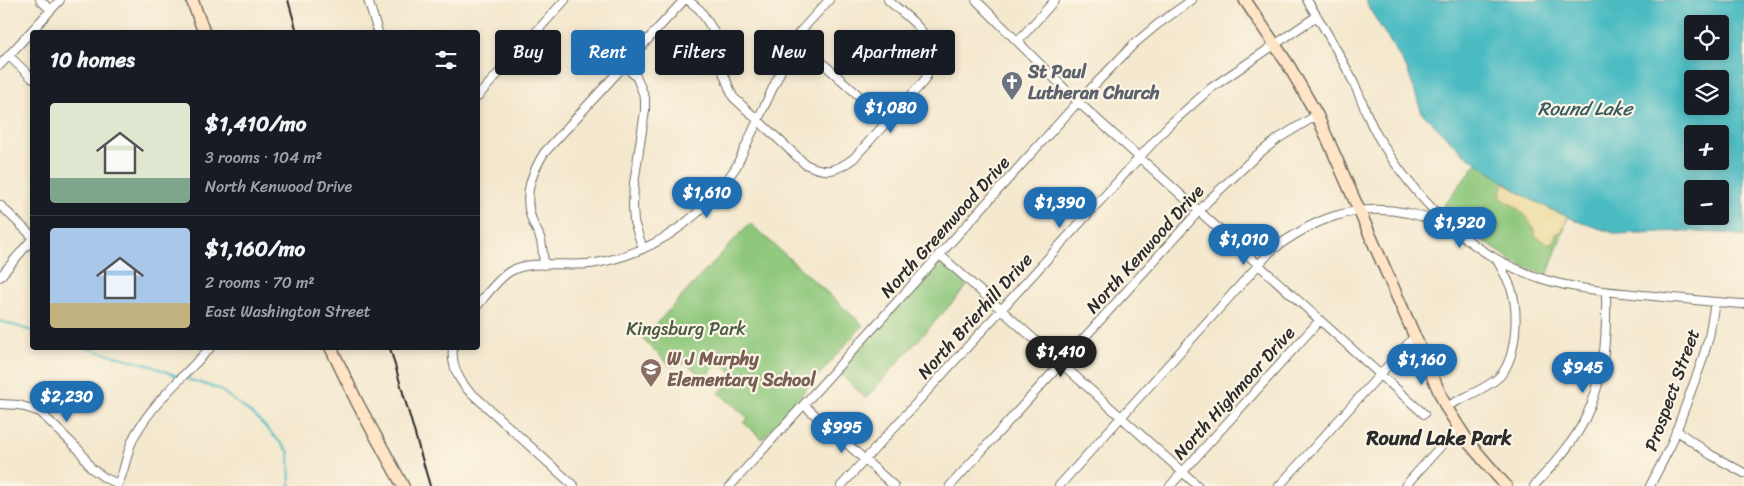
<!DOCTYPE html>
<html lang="en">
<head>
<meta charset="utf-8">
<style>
  :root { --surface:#171b24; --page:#242831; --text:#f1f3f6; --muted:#9ea1a6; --line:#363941; --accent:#1f6fb2 }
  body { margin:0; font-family:Sriracha,sans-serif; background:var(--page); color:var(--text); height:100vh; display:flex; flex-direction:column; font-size:19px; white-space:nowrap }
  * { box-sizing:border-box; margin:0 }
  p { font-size:16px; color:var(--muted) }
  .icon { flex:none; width:28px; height:28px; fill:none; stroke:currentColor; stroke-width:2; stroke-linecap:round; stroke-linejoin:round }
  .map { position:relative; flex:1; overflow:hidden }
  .side { position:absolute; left:30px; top:30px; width:450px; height:320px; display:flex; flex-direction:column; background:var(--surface); border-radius:5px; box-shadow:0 2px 8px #0003 }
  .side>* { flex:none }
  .top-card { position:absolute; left:495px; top:30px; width:475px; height:45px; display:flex; gap:10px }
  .fabs { position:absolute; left:1684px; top:15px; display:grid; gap:10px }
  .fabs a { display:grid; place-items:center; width:45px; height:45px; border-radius:5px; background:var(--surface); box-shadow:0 2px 8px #0003; font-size:25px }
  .price { position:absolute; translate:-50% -42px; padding:0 11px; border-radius:18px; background:var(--accent); color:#fff; font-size:16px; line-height:32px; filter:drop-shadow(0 1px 2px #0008) }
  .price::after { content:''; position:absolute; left:50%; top:30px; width:15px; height:11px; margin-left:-8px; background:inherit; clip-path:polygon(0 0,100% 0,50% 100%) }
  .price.selected { background:#222; color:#fff }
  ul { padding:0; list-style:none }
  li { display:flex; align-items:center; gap:15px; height:125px; padding:0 20px }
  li+li { border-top:1px solid var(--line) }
  li span { display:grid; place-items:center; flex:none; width:140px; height:100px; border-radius:5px; color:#555 }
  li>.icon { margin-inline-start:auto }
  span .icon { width:60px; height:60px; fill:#fffc; stroke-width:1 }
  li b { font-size:21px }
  h2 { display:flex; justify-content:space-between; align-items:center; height:60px; padding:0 20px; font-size:21px }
  .chip { padding:0 18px; border-radius:5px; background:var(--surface); box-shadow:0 2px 8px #0003; font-size:18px; line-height:45px }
  .chip.selected { background:var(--accent); color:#fff }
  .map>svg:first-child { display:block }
  .green { fill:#8ec77b; stroke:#5c7953 }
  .sand { fill:#eeda9e; stroke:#8c8264 }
  .water { fill:#4cbbc2; stroke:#3c7376; fill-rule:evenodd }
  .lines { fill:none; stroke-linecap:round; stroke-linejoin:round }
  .stream { stroke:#4cbbc2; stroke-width:2 }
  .street-casing { stroke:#716d64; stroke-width:10 }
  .secondary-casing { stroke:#716d64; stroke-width:14 }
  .street { stroke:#fff; stroke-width:8 }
  .secondary { stroke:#ffe4c6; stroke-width:11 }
  .rail { stroke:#2b2b2b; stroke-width:2 }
  .labels { text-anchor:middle; stroke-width:4.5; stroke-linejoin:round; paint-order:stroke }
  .worship-label { font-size:18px; font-weight:bold; fill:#5b616d; stroke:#fcf5e5; text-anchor:start }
  .street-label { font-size:18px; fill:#2b2b2b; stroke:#fcf5e5 }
  .park-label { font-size:18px; fill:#495a43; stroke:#fcf5e5 }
  .education-label { font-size:18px; font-weight:bold; fill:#785e54; stroke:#fcf5e5; text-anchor:start }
  .water-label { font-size:19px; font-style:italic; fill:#375d60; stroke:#fcf5e5 }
  .quarter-label { font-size:20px; font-weight:bold; fill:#2b2b2b; stroke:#fcf5e5 }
</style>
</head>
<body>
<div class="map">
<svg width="1744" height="486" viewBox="0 0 1744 486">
  <rect width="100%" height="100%" fill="#fcf5e5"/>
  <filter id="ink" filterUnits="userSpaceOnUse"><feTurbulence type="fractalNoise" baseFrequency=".02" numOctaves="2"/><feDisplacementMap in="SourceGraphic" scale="10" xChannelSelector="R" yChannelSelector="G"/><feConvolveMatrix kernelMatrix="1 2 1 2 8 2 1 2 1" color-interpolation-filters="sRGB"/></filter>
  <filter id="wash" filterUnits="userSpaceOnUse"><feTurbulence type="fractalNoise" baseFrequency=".0096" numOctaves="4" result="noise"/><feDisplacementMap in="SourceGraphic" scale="20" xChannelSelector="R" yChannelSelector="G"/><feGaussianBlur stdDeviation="1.12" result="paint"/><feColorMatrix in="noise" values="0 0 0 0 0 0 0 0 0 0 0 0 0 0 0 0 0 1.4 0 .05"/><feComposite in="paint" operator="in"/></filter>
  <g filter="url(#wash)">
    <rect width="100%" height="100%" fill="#f4e8ce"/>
    <path class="green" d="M1477,163L1526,197L1568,217L1547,276L1518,264L1472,234L1443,206Z
      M750,223L863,325L762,439L744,423L748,418L719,393L735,376L719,362L704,379L686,363L671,366L642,339Z
      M936,264H947L969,284L866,398L838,372Z"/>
    <path class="sand" d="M1504,183L1526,197L1568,217L1562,231L1556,234L1552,245L1536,237C1530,213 1519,210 1500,197Z"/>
    <path class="water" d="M1366,0H1744V237L1733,234L1683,231L1617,234L1582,223L1552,210L1526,197L1463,153L1422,113L1407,69L1369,8ZM1692,24H1720V51H1692ZM1692,79H1720V106H1692ZM1692,134H1720V161H1692ZM1692,189H1720V216H1692Z"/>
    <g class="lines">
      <path class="stream" d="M0,321L32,331
        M86,348L146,364L180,377
        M184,378L219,389L256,417L289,452L290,486"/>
    </g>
  </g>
  <g filter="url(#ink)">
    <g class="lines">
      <g class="street-casing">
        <path id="street" d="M40,0L51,10
          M368,0L378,32
          M688,0L700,10L713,30L724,75L733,97L805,164C826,174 836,172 854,158L924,81C947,43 914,23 888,0
          M976,0L1078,102L1424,414
          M1307,0C1325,29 1343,59 1357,90C1364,105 1368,120 1377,135C1413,196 1465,252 1534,276C1569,289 1605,291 1642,295C1676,298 1710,302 1744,304
          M796,39L887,121
          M1018,41L1055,0
          M9,56L32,78
          M0,65L60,0
          M625,65L637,78L645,98V111L634,183L633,206L634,222L643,249
          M478,96L565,0
          M0,205L32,236
          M939,254L1198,486
          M544,265C543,257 543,249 541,241C540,234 534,227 532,220C523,196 531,174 544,153L684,0
          M0,277L32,239
          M478,305C487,294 497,280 509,272C531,258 571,268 596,263C657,252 702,218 736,167L798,34L829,0
          M453,348C451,364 457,377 467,389L574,486
          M0,404L19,405L40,412L80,451L91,468L105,478L118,484
          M804,405L894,486
          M1446,407C1460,399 1490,387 1500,376C1517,357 1519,311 1511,288C1507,278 1502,269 1497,260
          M1676,430L1711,455L1744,473
          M117,486C126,470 126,451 135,435C153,403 185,375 210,348
          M730,486L1078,102L1134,44L1158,24L1192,0
          M841,486L1169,125L1211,88L1317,16
          M950,486L1209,200L1257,155L1279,138L1317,115
          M1059,486L1271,251C1313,219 1355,202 1408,213C1421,216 1433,220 1445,224
          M1170,486L1320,320
          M1279,486L1414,337
          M1405,486L1458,427
          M1534,486C1552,466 1573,444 1585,419C1605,378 1607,336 1606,292
          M1650,486L1671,445L1701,364L1709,337L1715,302"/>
      </g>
      <g class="secondary-casing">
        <path id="secondary" d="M192,0L204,32
          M1245,0L1289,66L1317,115L1446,407L1469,443L1506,486
          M331,348L358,404L403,486"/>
      </g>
      <use href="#street" class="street"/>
      <use href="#secondary" class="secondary"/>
      <path class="rail" d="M288,0L297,32
        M390,348L430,486"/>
    </g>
  </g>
  <defs>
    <g id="church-pin" transform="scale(1.125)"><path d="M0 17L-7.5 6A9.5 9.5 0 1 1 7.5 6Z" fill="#6b7280" stroke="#fcf5e5"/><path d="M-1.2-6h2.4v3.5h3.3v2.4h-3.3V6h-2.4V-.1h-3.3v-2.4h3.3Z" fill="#fff"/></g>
    <g id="school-pin" transform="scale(1.125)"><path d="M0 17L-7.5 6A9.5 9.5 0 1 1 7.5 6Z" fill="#8d6e63" stroke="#fcf5e5"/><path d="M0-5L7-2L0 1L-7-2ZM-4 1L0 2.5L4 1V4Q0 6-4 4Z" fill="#fff"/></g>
  </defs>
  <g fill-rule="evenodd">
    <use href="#church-pin" x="1012" y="82"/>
    <use href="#school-pin" x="651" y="369"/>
  </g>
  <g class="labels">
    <g class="worship-label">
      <text x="1028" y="78">St Paul<tspan x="1028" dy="21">Lutheran Church</tspan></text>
    </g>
    <g class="street-label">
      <text transform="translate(945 227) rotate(-48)" y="6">North Greenwood Drive</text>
      <text transform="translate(1145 249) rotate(-48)" y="6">North Kenwood Drive</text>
      <text transform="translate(975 316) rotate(-48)" y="6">North Brierhill Drive</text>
      <text transform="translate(1672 390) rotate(-70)" y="6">Prospect Street</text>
      <text transform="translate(1234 393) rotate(-48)" y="6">North Highmoor Drive</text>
    </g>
    <g class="park-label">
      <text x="686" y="335">Kingsburg Park</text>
    </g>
    <g class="education-label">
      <text x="667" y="365">W J Murphy<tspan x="667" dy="21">Elementary School</tspan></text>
    </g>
    <g class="water-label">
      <text x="1585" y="115">Round Lake</text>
    </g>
    <g class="quarter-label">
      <text x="1439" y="445">Round Lake Park</text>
    </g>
  </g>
</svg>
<div class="fabs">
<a><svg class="icon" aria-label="locate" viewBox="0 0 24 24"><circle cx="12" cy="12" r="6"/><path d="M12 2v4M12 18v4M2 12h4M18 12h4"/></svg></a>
<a><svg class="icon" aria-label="layers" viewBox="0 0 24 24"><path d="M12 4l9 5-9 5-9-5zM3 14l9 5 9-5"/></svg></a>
<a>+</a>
<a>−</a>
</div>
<b class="price" style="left:891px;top:134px">$1,080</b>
<b class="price" style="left:707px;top:219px">$1,610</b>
<b class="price" style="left:1060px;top:229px">$1,390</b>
<b class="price" style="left:1460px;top:249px">$1,920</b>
<b class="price" style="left:1244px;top:266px">$1,010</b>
<b class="price selected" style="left:1061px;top:378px">$1,410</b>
<b class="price" style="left:1422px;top:386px">$1,160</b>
<b class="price" style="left:1583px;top:394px">$945</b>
<b class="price" style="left:67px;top:423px">$2,230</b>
<b class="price" style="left:842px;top:454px">$995</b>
<div class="top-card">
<a class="chip">Buy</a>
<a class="chip selected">Rent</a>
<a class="chip">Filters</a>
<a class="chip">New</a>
<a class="chip">Apartment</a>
</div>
<section class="side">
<h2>10 homes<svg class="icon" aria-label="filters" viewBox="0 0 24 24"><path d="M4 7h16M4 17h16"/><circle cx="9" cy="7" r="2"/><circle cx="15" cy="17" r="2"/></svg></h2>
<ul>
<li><span style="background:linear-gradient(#dfe7d0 75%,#7fa58c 0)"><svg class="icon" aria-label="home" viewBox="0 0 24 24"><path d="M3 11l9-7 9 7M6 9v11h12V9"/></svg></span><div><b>$1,410/mo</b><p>3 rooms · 104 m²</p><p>North Kenwood Drive</p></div></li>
<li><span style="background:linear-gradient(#a9c7e8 75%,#c2b280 0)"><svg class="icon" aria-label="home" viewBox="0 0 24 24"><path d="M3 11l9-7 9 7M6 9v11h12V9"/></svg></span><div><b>$1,160/mo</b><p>2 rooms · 70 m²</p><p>East Washington Street</p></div></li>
</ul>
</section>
</div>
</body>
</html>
